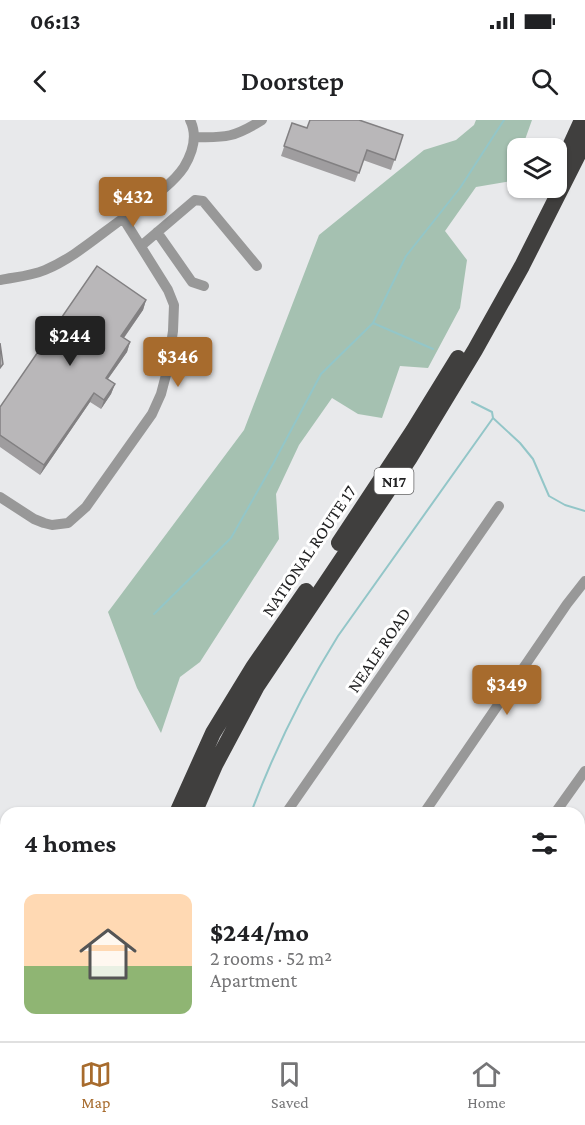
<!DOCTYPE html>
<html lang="en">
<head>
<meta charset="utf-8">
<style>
  :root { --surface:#fff; --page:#f2f2f2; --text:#202124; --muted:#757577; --line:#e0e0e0; --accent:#a76b2d }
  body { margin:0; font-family:"Crimson Pro",serif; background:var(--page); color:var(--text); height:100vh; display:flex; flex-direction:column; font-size:22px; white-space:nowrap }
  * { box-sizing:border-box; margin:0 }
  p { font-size:20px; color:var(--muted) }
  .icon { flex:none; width:33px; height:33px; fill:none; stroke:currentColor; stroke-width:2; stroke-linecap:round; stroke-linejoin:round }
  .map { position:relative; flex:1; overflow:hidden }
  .panel { position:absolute; left:0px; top:687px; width:585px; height:234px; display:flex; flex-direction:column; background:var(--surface); border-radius:18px 18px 0 0; box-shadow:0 2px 4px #0004 }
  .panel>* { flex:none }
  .controls { position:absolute; left:507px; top:18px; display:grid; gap:12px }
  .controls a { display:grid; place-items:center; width:60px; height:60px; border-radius:12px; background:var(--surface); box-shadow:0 2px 4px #0004; font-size:30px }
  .price { position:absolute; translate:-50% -51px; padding:0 14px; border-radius:6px; background:var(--accent); color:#fff; font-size:20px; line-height:39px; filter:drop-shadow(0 2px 3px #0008) }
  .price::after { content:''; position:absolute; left:50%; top:36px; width:18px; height:14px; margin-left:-9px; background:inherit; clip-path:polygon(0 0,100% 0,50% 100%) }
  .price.active { background:#222; color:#fff }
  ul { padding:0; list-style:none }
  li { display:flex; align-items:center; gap:18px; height:150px; padding:0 24px }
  li span { display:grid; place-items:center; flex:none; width:168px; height:120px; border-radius:12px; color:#555 }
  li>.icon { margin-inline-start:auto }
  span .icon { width:72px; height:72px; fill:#fffc; stroke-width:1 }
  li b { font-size:26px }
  h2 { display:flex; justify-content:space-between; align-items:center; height:72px; padding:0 24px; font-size:26px }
  .status { display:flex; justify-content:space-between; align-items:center; height:42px; padding:0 30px; background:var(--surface); direction:ltr }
  .status svg { height:16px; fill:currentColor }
  header { display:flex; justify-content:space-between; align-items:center; height:78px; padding:0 24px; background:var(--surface); font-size:27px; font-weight:600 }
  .menu { display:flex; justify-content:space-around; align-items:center; height:84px; border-top:2px solid var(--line); background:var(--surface); font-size:16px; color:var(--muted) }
  .menu a { display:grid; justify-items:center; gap:3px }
  .menu .active { color:var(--accent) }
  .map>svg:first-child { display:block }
  .green { fill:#a5c1b1 }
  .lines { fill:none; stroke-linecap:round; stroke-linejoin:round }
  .stream { stroke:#93c6c8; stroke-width:2 }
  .minor { stroke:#989898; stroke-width:10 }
  .highway { stroke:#403f3e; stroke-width:16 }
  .wall { fill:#9f9d9f }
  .shaded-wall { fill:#828082 }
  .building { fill:#b9b7b9; stroke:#828082; stroke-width:1.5 }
  .labels { text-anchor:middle; stroke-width:6; stroke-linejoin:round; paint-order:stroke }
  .shield { fill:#fff; stroke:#656566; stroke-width:1.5 }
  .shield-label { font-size:16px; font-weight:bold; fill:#232324 }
  .street-label { font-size:18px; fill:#232324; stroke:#fff }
</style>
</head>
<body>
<div class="status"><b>06:13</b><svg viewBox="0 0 49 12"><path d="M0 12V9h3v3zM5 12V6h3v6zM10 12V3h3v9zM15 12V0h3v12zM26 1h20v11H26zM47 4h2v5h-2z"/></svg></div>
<header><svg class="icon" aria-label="back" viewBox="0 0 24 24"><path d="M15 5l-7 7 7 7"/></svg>Doorstep<svg class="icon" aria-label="search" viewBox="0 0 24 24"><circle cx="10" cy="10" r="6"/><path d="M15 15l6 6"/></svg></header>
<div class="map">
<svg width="585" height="921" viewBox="0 0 585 921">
  <rect width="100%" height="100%" fill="#e8e9eb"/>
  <path class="green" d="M476,0H532L522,28H518L517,43L511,61L476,67L445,111L467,140L460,188L428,248L400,246L382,298L358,294L332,278L299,325L276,374L279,419L200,542L180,557L161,613L137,568L108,492L244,310L319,115L424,30L456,20L474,5Z"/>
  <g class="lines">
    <path class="stream" d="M373,203L433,229
      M472,282L492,292L493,298L520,323L533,339L549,376L565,385L585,391
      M154,494L231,418L273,344L321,254L373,203L406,136L460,68L504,0
      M251,693C274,631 303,572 338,516L493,298
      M198,921V915"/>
    <path class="minor" d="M195,17C226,18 235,17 262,0
      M157,112L192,162L204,166
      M141,126L195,80L203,81L257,146
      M0,160C15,157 31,156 45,150C74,138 99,115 125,97C144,82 170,68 184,47C193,32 198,16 190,0
      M0,377L34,399L44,403L52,405L68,403L86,387L152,294L161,274L167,251L173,211L174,185L168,170L123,98
      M286,693L499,386
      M424,693L567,484L585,461
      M555,693L585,651
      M579,842L585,833
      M579,889L585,893
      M259,921L263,915
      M396,921L400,915
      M528,921L532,915"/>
    <path class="highway" d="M566,35L582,0
      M339,423L413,311L458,238
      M177,693L213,613L254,546L306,471
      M194,693L215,645L257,566L409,339L475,230L522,146L585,21
      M168,915V921
      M98,921L99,915
      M122,921L123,915
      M138,921V915"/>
  </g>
  <path class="wall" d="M292,3L307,8L403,15L391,50L363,40L355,62L281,36Z
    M146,180L143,190L124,218L130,222L127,232L108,259L115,264L111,274L101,289L90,282L40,355L0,327V287Z"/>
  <path class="shaded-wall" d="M146,180L143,190L118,226L121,216Z
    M130,222L127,232L102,267L106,258Z
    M115,264L111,274L101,289L104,280Z
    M94,273L90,282L40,355L44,345Z"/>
  <path class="building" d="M310,0H359L403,15L395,40L367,30L359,53L284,26L292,3L307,8Z
    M97,146L146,180L121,216L130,222L106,258L115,264L104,280L94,273L44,345L0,315V287Z
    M0,223L3,244L0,248Z"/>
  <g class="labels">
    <rect class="shield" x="374.5" y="348" width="39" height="26" rx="4.5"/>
    <g class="shield-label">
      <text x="394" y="367">N17</text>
    </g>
    <g class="street-label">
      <text transform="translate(309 431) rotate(-56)" y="6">NATIONAL ROUTE 17</text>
      <text transform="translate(379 530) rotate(-56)" y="6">NEALE ROAD</text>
    </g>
  </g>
</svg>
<div class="controls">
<a><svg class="icon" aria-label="layers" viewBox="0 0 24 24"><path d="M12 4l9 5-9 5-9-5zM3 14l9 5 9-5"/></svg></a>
</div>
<b class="price" style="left:133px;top:108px">$432</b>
<b class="price active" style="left:70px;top:247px">$244</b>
<b class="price" style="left:178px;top:268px">$346</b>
<b class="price" style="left:507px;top:596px">$349</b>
<section class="panel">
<h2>4 homes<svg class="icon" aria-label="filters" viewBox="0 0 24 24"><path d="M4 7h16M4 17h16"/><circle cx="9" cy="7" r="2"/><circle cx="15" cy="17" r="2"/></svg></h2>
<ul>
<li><span style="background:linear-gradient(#ffd9b3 60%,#8fb573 0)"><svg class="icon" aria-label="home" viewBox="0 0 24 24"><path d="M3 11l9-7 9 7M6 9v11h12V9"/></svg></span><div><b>$244/mo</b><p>2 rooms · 52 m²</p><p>Apartment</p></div></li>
</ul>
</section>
</div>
<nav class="menu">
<a class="active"><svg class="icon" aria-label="map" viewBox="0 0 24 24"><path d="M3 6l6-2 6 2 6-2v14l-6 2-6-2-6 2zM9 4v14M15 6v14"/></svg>Map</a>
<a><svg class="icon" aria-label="saved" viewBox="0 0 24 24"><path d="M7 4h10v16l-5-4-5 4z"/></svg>Saved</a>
<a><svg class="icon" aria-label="home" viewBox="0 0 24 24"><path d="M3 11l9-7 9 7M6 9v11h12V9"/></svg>Home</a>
</nav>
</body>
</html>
